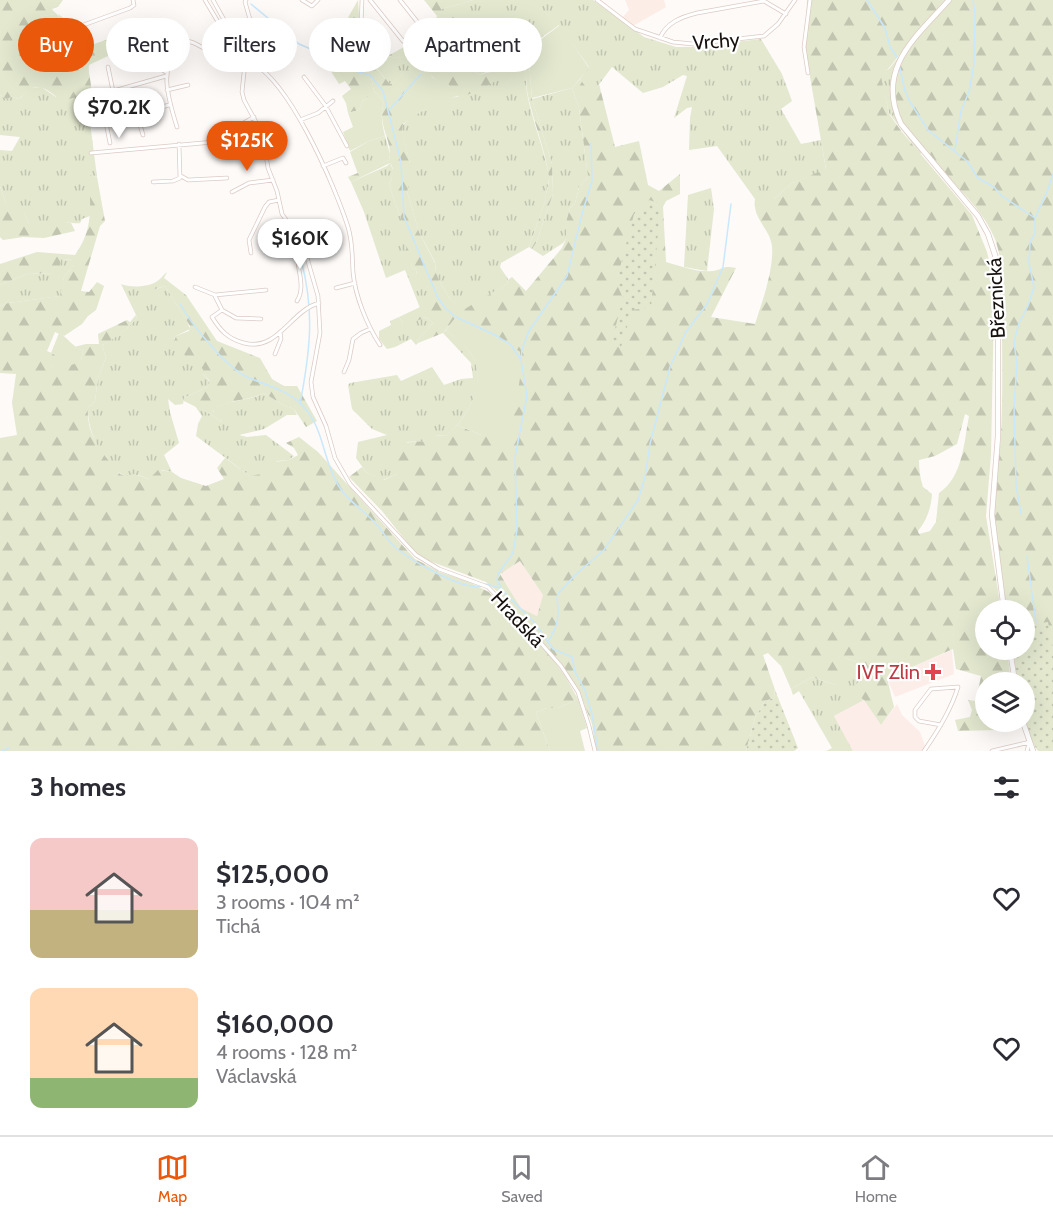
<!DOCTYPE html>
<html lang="en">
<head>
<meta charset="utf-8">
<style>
  :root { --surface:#fff; --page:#f2f2f3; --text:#2b2b33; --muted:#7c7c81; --line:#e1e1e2; --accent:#ea580c }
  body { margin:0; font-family:Cabin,sans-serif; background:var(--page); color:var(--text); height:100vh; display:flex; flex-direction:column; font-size:22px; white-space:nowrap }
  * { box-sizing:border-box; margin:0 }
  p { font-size:20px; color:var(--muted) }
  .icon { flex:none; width:33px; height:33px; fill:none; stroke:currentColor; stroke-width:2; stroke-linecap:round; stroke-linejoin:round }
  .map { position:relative; height:751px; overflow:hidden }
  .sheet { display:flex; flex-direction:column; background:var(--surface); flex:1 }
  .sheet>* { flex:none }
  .top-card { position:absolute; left:18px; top:18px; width:600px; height:54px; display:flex; gap:12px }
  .tools { position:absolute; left:975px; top:600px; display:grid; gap:12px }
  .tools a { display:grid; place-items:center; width:60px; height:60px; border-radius:50%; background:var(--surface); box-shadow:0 6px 24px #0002; font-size:30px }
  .price { position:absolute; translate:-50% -51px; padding:0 14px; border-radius:21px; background:#fff; color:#222; font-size:20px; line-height:39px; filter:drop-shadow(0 2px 3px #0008) }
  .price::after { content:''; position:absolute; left:50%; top:36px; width:18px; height:14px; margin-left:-9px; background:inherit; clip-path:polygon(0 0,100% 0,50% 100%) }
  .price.on { background:var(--accent); color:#fff }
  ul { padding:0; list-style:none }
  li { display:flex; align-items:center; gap:18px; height:150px; padding:0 30px }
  li span { display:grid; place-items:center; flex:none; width:168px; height:120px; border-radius:12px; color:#555 }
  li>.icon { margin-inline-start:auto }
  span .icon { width:72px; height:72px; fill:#fffc; stroke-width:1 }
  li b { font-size:26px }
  h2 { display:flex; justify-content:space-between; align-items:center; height:72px; padding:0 30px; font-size:26px }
  .pill { padding:0 21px; border-radius:27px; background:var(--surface); box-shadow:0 6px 24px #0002; font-size:21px; line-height:54px }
  .pill.on { background:var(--accent); color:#fff }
  .tab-bar { display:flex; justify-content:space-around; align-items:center; height:84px; border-top:2px solid var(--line); background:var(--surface); font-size:16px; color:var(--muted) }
  .tab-bar a { display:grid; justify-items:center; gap:3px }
  .tab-bar .on { color:var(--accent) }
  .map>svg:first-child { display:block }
  .commercial { fill:#fdede9 }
  .built { fill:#fcede6 }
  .grass { fill:url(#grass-tufts); fill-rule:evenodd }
  .forest { fill:url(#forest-firs); fill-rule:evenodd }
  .park { fill:url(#park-dots) }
  .garden { fill:#e3e8cf }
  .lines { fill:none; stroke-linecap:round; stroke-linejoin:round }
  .stream { stroke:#cae8fc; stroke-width:1.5 }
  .minor-casing { stroke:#dccbc4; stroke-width:4.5 }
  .major-casing { stroke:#dccbc4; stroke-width:6 }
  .minor { stroke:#fff; stroke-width:3 }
  .major { stroke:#fff; stroke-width:4.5 }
  .health-dot { fill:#e0444e; stroke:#fff; stroke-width:2 }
  .labels { text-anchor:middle; stroke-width:4.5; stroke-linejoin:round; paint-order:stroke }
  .street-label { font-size:20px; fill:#17120f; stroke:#fff }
  .health-label { font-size:20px; fill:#be3a42; stroke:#fff; text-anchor:end }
</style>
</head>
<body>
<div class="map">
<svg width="1053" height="751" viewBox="0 0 1053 751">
  <defs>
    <pattern id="grass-tufts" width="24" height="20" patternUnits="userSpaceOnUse" patternTransform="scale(1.5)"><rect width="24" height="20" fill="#e3e8cf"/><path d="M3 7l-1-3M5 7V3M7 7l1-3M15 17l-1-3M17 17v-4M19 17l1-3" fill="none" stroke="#c2c6b1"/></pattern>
    <pattern id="forest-firs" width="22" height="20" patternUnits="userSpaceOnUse" patternTransform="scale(1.5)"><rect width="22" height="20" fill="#e3e8cf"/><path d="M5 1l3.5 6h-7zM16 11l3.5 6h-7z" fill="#c2c6b1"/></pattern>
    <pattern id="park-dots" width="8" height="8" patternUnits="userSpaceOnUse" patternTransform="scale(1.5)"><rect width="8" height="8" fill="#e3e8cf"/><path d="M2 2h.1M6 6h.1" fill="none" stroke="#c2c6b1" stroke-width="1.8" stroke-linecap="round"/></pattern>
  </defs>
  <rect width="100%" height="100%" fill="#fdfaf8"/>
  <path class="commercial" d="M952,650L954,674L895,697L887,678Z
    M864,700L881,725L897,704L902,715L920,732L925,746L923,751H853L834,716Z"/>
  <path class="built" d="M625,0H664L666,7L633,26L622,18L629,10Z
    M520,561L543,595L537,616L521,608L500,573Z"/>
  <path class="grass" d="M473,0H593L644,37L676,47H691L761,39L782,74L792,101L781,109L801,144L821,140L826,170L792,183L774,199H755L717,146L689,150L690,118L692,107L687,108L674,118L687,76L683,75L663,87L643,93L612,67L591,95L580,79L589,67L559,25L524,50C527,64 525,79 527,93C532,121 544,148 549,176C550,184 545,191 546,199L529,247L501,263L500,267L508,279L507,284L463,311L450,299L440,282L436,273L435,262L419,232L407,192L410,163L401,127L411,117L422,111L445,100L474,92L516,68L513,60C508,64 502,71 495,72C488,72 486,71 480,75L455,60H428L432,45L441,29L442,9ZM455,21L471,24L466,35L473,46L477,45L488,50L490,59L489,66L481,53L470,51L456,28Z
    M944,0H951L923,31L925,150L920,154L889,113L879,71L889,69Z
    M51,9C69,23 74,45 78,66H75L72,54L69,68L63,69L57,63L54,47L28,32L43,16L55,14Z
    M369,42L383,60L388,56L396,58L420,43L418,63L390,84L364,53Z
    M41,87L56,97L85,95L87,99L97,177L90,175V177L92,196L90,216L82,219L80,223C74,224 72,222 65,223C53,223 41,224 29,223L24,213L6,204L0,186V150L12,151L20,137L0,135V95L6,99L12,97L19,99L30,88Z
    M572,88L579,108L588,177L579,187L575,203L570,208L566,222V239L563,243L543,256L532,249L536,243L553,194L552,164L532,99Z
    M385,136L390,154L389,160L358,174L350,152L369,141Z
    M390,163L394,172L389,185L402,222L412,267L416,270L417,275L427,285L436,300L420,308L405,270L386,278L364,212L351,182L387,166Z
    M711,188L714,209L707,271L684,267L688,195Z
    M60,259L74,260V265L64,277L61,296L8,303L0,306V285L27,274L54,273Z
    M167,272L164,278L154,286L156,289L165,286L187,321L190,329L176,336L174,339L203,368V374L210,382L207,387L184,398L183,404L175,405L168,399L170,412L179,443L164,455L172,472L162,470L149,479L138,475L125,476C102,465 87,431 88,407L92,405L95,401L98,378L106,357L102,345C111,341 132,326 137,317L121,284C129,288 148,287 156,282C160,280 163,275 167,272Z
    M399,317L403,323L426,317L433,323L417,341L418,343L416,345L411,339L395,347L387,349L379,339V331L391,325L390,321Z
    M446,330C454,337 465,344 470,352C490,381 468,417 446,436L437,435L424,441L407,442L397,474L383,480L366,472L356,458L358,442L387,435L372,429L352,409L348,385L350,383L397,375L401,381L432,367L444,385L461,379L473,378L471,363L443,333Z
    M264,393L283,405L294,409L297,415H287L264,429L239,435L247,437L266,435L294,456L289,460L277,461L266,474L250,476L196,436L198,424L202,416L195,406L212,415L221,422L222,421L214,413L213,409C229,399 248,402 264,393Z
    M845,658L857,662L866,673L864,700L834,716L853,751H826L832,748L799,691L793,695L791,689L812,677L836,685Z"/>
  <path class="forest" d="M0,0H63L58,7L52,9L55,14L43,16L29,31L54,47L57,63L63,69L69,68L72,52L60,35L59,20C68,35 71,50 75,66L78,65L73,43L58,14L78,29L82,51L94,44L132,31L137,25L160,19L161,22L155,27L154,35L150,32L144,39L89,65C87,76 96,89 87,99L85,95C77,95 70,101 61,99C59,99 54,95 53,94C36,82 32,87 19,99L12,97L6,99L0,95Z
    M358,0L360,30L369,42L364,54L390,84L417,63L420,44L396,58L388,56C405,46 430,35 437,16L424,0H473L442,9C445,28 433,43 428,60H455L480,75C488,71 492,73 500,70C506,67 510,61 517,60L516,68C502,77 473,97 457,96C446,78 434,86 425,66L394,109L396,124H403L402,130L411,167L407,192L419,232L435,263L436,273L440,282L450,299L463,310L507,284L508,280L512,277L526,291L562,248L566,239V222L570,208L575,203L579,187L588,177L579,108L572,88L580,79L591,94L599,84L615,147L639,141L648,185L659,191L680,174V194L666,201L663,207L666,262C681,266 698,273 713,271C724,269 722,265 736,268L711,317L755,324C762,303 774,269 772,246C770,229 752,218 755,199H774L792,183L826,169L805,48L807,0H944L888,69L880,72L889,114L902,132L972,215L987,252L993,278L994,301L991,454L986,516L1001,610H986V650H1007L1010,674L1004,678L1006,682H986V722H992L997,730L958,731L955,720L970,717L972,710L968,700L976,701L981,676L956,669L953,649L887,678L894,707L881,725L864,700L851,690L866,673L857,662L845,658L844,677L836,685L812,677L791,689L781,666L768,653L763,655L775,690L774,698L765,701L755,718L746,751H596L592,724L578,688L553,654L499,593L486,582L424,559L413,550L382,511L349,477L362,467L366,472L384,480L397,474L392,460L396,448L402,443L424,441L434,435L446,436L457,425L481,435L520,352L459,314L443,333L418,343L417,341L433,323L426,317L405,326L399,317L435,300L427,285L415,287L413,281L417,275L416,270L412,267L409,257H404L401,253L407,249L404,238L388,231L395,225L402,222L389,185C392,177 396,171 390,163L351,182L348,177L389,160C394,141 376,126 384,102L374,91L371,77L368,97L363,101L359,110L348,113L346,103L342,96L351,89L345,81L339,84L320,54L345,23ZM965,414L969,416C964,442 963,477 939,493L936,522L930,531L919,534L918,531C927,520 931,508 932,494L923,487C920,478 919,469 919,460L935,456L957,444ZM520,561L543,595L537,616L521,608L500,574Z
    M951,0H1053V649L1050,638L1025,625L1024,610H1007C1002,577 993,541 994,507C994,482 1000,458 1001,434C1003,396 1002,358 1002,320C1002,293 1004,264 995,239C975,187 896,147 894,90C893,55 930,24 951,0Z
    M447,13L456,16L460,22L469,19L471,24L466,35L473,46L481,44L487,47L490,59L489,66H485L481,63V53L470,51C462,38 456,25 447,13Z
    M524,49H528L532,99L552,164L553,194L536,243L532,249L529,247L546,199C545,191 550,185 549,177C545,149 534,123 528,96C525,81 527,65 524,49Z
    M90,175L97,177L105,221L100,226L81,291L89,292L97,282L104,286L96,310L88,316L82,324L64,336L55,332L47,351L56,355L51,367L81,361L83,351L74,347L86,344H99L98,334L127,320L130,322L136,315L137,317C132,326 112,341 102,345L106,357L98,378L95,401L92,405L88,407C86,436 102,453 120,474L125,476L134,474L149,479L158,470L172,472L181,478L206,486L224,479L217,468L225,458L250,476L266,473L273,462L289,460L298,455L294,448L286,443L299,437L318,452L415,559L440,572L467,581L489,592L550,655L565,676L578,699L558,708H547L536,712L550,751H0V438L17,435L12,403L16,374L0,373V306L8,303L60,296L64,277L74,265V260L61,259L60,266L54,273L27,274L0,285V264L37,252L75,255C95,227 89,206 90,175Z
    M0,186L6,204L21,207L29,223H71L75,231L44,238L23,237L3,240L0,237Z
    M164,278L186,295L217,341L260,358L272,379L284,386H297L317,421L306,427L294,409L283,405L264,393C248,401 229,399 214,409L213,411L222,421L221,422L212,415L184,401V398L207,387L210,381L203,374V369L189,361L174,341L176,336L189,331L190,326L165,286L155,289L153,285Z"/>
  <path class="park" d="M649,200L659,203L660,212L651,307L632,310L621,347L611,344L623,298L618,287L617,279L634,214Z
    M1048,622L1053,649V751H1038L1030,739L1025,718L1024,682H1018L1013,650H1024L1025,625Z
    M775,690L798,748L794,751H746L755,718L765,701L774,698Z"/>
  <path class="garden" d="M560,25L589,68L572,88L532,98L528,49Z
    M425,66H428C432,84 436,76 448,84C452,87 455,92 457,96L422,111L403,124H396L391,112Z
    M371,77L374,91L384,102C380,114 382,124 385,136L369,141L350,151L343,132L353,127L348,113L359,110L363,101L368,97L363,80Z
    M459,313L520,352V378L511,434L481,435L457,425C474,406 486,375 470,352C464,344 454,337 446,330Z
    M59,333C68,338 73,347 83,351L81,361L69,366L51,367L55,355L51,353Z
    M578,699L587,728L580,731L585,751H550L536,712L547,708H558Z"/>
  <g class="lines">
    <path class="stream" d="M867,0L885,28L890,47L897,57
      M251,4L299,44L320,53L344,68L370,75L383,91L401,162L404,217L438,298L446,309L456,317L495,335L511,345L521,360L527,396L515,457L517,530L513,553L498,574L497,580L503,591L534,622L553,649L572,657L575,672L585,690L592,714L598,751
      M900,68L905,91L910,102L928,130L967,161L978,178L994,187L1002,196L1035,218V233L1030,243L1029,263L1034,287L1028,306L1019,323L1014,342L1017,365L1014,406L1016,485L1021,514
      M390,109L421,74
      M955,149L961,111L969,92L974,64L975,14L973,0
      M1035,218L1047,192L1053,174
      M180,304C191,324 226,367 247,377C265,385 285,389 300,403C325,427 321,456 338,485C347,501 364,510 376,524C383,531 388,542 396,548C412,561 463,591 482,586
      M521,359L522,349L529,331L567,276L582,214L592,181L591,143
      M300,404C310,352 315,311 301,260
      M1027,556L1036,623
      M486,584L500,588
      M558,594L575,575L604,550L638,500L645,477L650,444L670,367L686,332L707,304L723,267L731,204
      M548,641C559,626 559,614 557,597
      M2,751L9,748"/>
    <g class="minor-casing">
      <path id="minor" d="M205,0L227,37L233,40L246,37L251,32V23L245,2L246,0
        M213,0L243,54L245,63L242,92L244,100L263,135L268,168L277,191L282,214L303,244L318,296L320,333L311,382L313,397L326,426L335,458L350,484L416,555L439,569L488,587L532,633L561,666L578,692L589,726L595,751
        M302,0L312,6L318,0
        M362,0L361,25L384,56
        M370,0L403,41
        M400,0L423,29
        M597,0L635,29L673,42L693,44L764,36L778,24L795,0
        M78,27L130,8L134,5L133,0
        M158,32L194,43L230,62L244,60
        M660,38C666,23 681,17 697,13L764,1L786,14
        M136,55L166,72
        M244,60C286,69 336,189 348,227C353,243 352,257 353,272C355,296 367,325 380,345
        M108,67L113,91
        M808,73L804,47L810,0
        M304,77L325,105L347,146
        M167,90L188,85
        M103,94L166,76
        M137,115L143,135
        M300,120L318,113L333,101
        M177,127C167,95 159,70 180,40
        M110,143L106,123L169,105
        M91,153L236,140L242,124L254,117
        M323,166L343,158L346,163
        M181,176L188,180L227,178
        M153,182L173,181L180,178L179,144
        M232,192L249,183L273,180
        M268,247L287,234L289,226
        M251,253L249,240L265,207L269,202L279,200
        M195,287L215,295L266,290
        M336,288L355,283
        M215,296L222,310
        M297,301C309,282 289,259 303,244
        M222,310L212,317C220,330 228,339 244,343C278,352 290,311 319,303
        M222,310L236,318L261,319
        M275,354L281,339L280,332
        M344,372L349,360L353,339L361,333L370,329
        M1007,682V677L1014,675
        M924,751C938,731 951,710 958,687L931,689L915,710V717L919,721L941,725
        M992,751L1030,742
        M1027,751L1029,743"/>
    </g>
    <g class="major-casing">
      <path id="major" d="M949,0C915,38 875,69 901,124L978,216L988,234L996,258L998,288V436L992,515L1004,610
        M1010,650L1015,682
        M1023,722L1033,751"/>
    </g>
    <use href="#minor" class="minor"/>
    <use href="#major" class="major"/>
  </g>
  <path class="health-dot" d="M930 663h6v6h6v6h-6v6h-6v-6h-6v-6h6z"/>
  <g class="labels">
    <g class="street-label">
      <text transform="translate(716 41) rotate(-4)" y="7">Vrchy</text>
      <text transform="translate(996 298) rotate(-93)" y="7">Březnická</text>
      <text transform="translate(518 619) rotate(47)" y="7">Hradská</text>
    </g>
    <g class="health-label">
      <text x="920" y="679">IVF Zlin</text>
    </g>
  </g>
</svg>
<div class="tools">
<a><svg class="icon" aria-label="locate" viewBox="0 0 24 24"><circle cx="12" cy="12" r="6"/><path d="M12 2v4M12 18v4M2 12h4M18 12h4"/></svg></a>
<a><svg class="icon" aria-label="layers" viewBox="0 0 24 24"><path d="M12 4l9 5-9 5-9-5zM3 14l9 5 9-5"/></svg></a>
</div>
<b class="price" style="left:119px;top:139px">$70.2K</b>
<b class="price on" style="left:247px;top:172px">$125K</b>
<b class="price" style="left:300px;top:270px">$160K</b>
<div class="top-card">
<a class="pill on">Buy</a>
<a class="pill">Rent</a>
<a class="pill">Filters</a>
<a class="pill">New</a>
<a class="pill">Apartment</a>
</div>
</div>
<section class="sheet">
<h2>3 homes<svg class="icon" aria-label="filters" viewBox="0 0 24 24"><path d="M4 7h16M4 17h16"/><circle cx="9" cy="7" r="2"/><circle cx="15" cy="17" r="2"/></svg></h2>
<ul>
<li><span style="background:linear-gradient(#f6c9c9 60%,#c2b280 0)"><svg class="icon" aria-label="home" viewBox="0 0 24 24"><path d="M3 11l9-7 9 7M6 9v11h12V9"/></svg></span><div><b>$125,000</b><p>3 rooms · 104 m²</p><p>Tichá</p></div><svg class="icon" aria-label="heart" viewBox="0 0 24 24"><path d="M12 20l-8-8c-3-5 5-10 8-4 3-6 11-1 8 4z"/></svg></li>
<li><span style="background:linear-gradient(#ffd9b3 75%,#8fb573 0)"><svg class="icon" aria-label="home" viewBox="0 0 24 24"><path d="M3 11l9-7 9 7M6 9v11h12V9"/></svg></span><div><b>$160,000</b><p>4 rooms · 128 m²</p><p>Václavská</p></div><svg class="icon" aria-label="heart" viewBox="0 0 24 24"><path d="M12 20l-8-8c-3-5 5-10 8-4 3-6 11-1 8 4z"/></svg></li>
</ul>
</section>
<nav class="tab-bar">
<a class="on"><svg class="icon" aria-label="map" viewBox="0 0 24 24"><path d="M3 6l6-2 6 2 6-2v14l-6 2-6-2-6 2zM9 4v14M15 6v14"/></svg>Map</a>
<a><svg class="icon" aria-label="saved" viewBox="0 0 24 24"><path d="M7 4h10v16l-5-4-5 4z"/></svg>Saved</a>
<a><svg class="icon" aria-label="home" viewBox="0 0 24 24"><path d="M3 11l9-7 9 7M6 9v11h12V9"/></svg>Home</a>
</nav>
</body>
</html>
